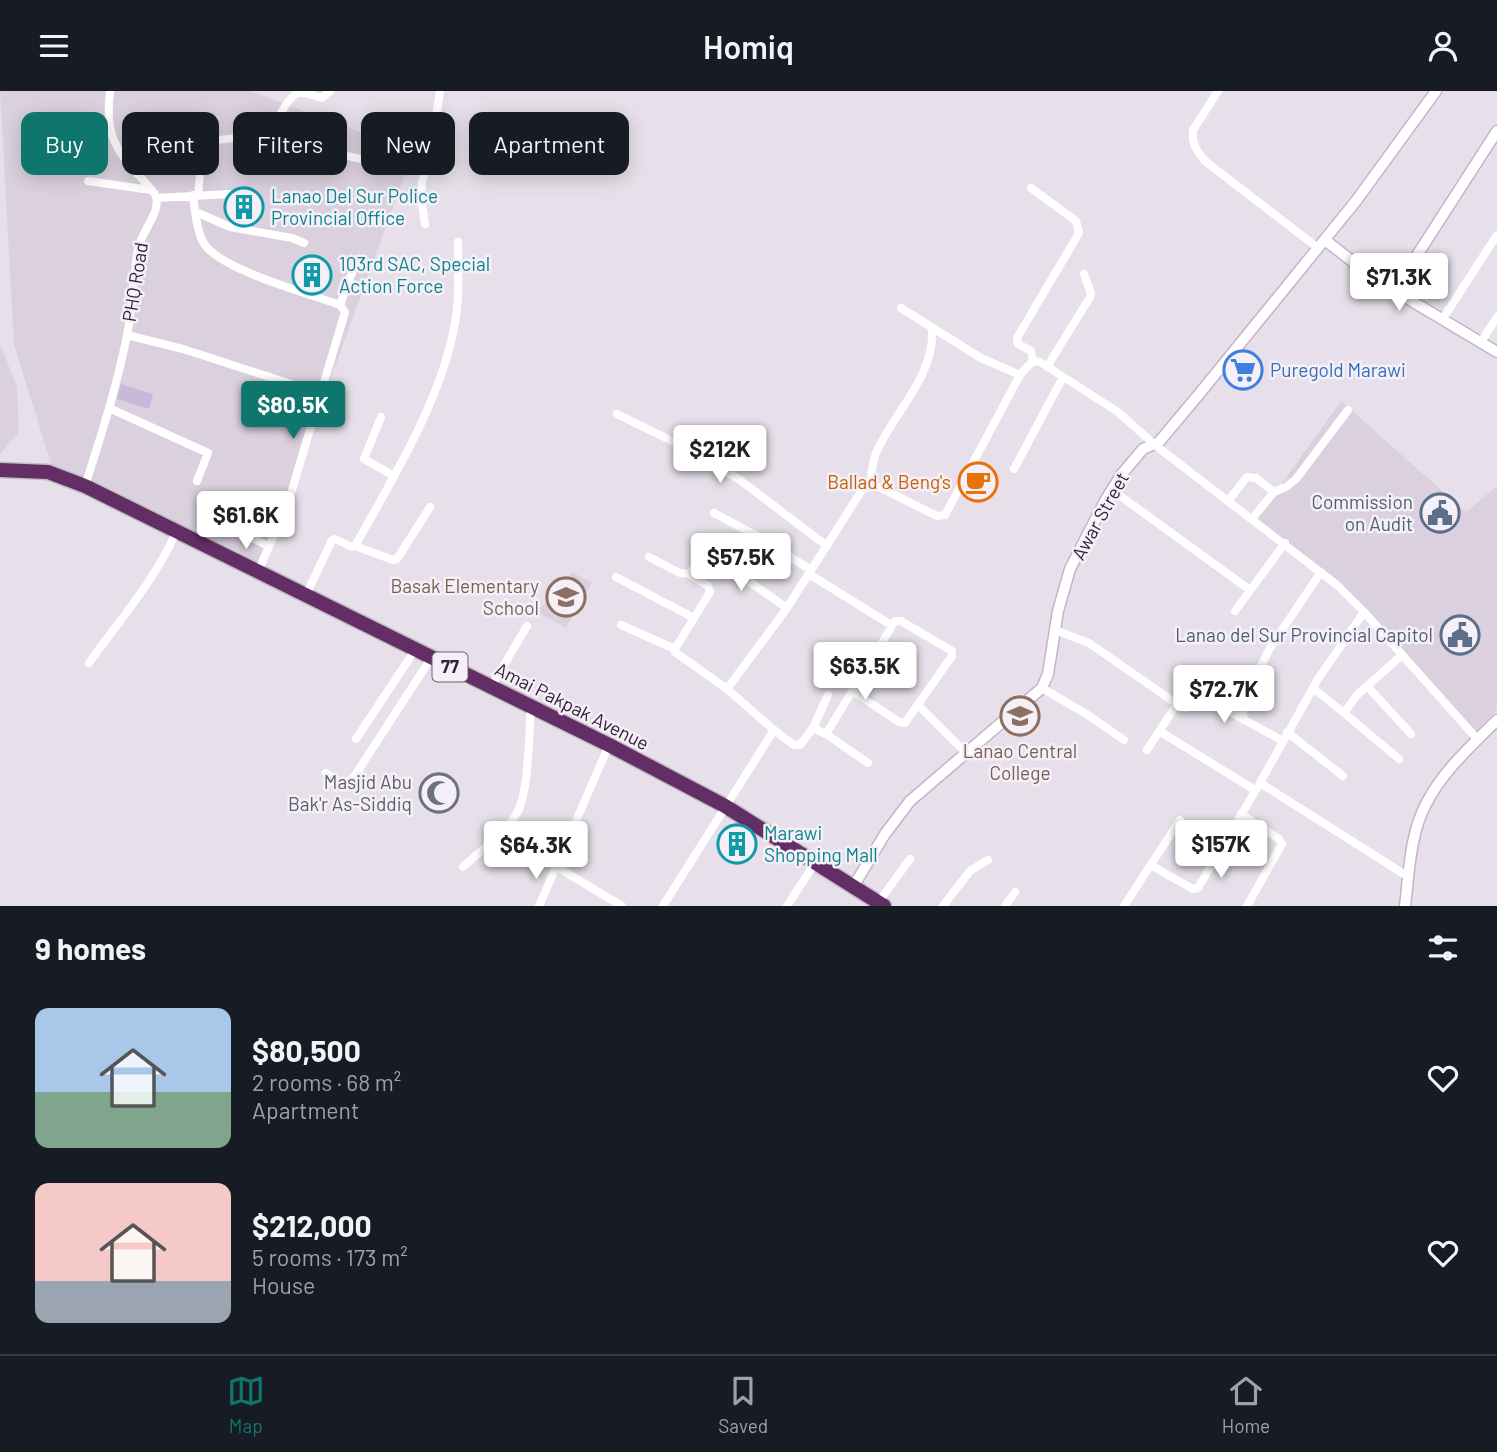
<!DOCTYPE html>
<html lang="en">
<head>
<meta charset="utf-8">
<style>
  :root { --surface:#171b24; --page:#20242c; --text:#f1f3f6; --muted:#9ea1a6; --line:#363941; --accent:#0f766e }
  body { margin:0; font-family:Barlow,sans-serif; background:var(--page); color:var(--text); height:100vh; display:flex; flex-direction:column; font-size:26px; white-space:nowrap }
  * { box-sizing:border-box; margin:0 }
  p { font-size:23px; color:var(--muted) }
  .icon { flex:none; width:38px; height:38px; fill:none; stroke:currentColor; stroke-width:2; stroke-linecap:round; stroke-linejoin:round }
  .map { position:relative; height:815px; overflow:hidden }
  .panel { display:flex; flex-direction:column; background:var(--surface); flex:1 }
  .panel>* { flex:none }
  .guide { position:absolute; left:21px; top:21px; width:700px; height:63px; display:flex; gap:14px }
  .price { position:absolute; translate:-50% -60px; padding:0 16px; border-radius:7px; background:#fff; color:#222; font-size:23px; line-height:46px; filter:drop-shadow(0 2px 4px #0008) }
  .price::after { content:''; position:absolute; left:50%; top:42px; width:21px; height:16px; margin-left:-10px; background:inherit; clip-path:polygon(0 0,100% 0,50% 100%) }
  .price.selected { background:var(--accent); color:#fff }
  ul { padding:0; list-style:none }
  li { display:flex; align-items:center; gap:21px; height:175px; padding:0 35px }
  li span { display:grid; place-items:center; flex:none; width:196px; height:140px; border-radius:14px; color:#555 }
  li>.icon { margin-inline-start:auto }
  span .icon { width:84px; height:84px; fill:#fffc; stroke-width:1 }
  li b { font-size:30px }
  h2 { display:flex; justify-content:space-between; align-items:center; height:84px; padding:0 35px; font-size:30px }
  .tag { padding:0 24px; border-radius:14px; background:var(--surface); box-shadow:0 4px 18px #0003; font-size:24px; line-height:63px }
  .tag.selected { background:var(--accent); color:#fff }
  header { display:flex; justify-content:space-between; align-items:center; height:91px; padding:0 35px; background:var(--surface); font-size:32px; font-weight:600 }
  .menu { display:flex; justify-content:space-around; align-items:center; height:98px; border-top:2px solid var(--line); background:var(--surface); font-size:19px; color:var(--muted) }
  .menu a { display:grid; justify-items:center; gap:4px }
  .menu .selected { color:var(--accent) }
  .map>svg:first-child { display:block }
  .built { fill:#dbd1de }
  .green { fill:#c8b9db }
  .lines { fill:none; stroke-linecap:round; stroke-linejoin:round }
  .secondary-casing { stroke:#c5b3ca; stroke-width:13 }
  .highway-casing { stroke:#c3bcc4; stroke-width:17 }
  .street { stroke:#fff; stroke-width:8 }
  .secondary { stroke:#fff; stroke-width:10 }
  .highway { stroke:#632e66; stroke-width:14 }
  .labels { text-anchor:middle; stroke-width:5; stroke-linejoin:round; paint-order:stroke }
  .shield { fill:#f5f0f7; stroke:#705f73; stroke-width:2 }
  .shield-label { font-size:18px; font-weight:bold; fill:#37213a }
  .culture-label { font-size:19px; fill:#0d838f; stroke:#f5f0f7; text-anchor:start }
  .street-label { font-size:19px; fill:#37213a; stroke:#f5f0f7 }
  .shop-label { font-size:19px; fill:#366cbe; stroke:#f5f0f7; text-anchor:start }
  .food-label { font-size:19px; fill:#c56008; stroke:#f5f0f7; text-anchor:end }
  .service-label { font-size:19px; fill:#4e5e75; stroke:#f5f0f7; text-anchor:end }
  .education-label { font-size:19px; fill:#785e54; stroke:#f5f0f7; text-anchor:end }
  .worship-label { font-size:19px; fill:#5b616d; stroke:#f5f0f7; text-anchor:end }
</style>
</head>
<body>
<header><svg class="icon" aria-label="menu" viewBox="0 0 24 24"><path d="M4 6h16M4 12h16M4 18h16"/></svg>Homiq<svg class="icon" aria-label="person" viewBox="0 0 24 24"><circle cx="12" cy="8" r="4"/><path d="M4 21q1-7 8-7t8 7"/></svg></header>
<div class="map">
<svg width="1497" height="815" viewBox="0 0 1497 815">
  <rect width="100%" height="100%" fill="#e7e0ea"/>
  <path class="built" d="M0,0H251L413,61L286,411L256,474L53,379L14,254Z
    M0,253L17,296L19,341L0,363Z
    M1341,310L1466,421L1497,395V619L1473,643L1361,512L1257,427Z
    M572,481L592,492L566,537L537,521Z"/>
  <path class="green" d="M121,293L153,303L149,318L117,308Z"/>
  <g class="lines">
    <g class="secondary-casing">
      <path id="secondary" d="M1325,149L1375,188L1497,261
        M1394,200L1497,40
        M853,796L885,743L910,710L1042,597L1048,583L1058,520L1070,478L1105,410L1121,384L1143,358L1159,351L1200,302L1356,110L1436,0
        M1405,815C1409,782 1410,743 1426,713C1442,681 1472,654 1497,629"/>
    </g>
    <g class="highway-casing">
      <path id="highway" d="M0,379L48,381L85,395L609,654L725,715L884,815"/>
    </g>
    <path class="street" d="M1218,0L1193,39C1191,52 1197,60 1205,70L1318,157
      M268,49C272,39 288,3 299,2C305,1 315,5 322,7L330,0
      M137,83L143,36
      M88,90L151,99
      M1031,97L1076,130L1079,142L1017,247L1018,253L1031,260L1033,270
      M193,104C195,118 196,138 203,151C217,178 310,203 340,214L345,221L289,409L258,481
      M198,104L202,61C211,27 355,67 381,73
      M157,107L229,103
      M196,121L230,136L292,147L304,152
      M425,133L421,106L422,91L431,59L440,0
      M340,214L353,179
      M901,217L981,267L1020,284
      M1442,229L1497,144
      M127,244L183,258L322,303
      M1481,251L1497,226
      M1047,276L1090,206L1091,202L1084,183
      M109,317L208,362L197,390
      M617,323L680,354L740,389L827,455
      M381,326L364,368L394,385
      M1014,378L1063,286
      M870,394C872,384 872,371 876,362C894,321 935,285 932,238
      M85,395C101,345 117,295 127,244C133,215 133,186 138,158C141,140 163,120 155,103C123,64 103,55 110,0
      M1112,399L1250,499
      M1228,410L1247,386L1256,387L1274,401
      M714,422L757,445L811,479
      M1252,428L1274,401L1286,396L1296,388L1348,319
      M237,439L268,455
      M355,455L393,469L397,468L430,416
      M649,466L680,482L689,483
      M809,483L891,534
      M616,486L694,527
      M306,504L332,449L335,448L352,456L355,455C392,389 440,311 454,237C460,209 458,179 458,151
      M1235,520L1285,452
      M1364,521L1318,588L1260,692L1407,785
      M621,534L675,558
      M1055,539L1089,552L1177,613L1147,659
      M89,572C119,530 156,488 176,441
      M1367,595L1411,643
      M491,596L527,535
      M1042,597L1088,624L1124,649
      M1313,597L1344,622
      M727,598L675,561V558L710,501L708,495L689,483L704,462L711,464L787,517
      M1177,613L1186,617L1200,609H1208L1283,650
      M918,614L966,662
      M1244,629L1242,613L1270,557L1321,481
      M813,637L826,643L895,530H901L952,560V565L905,632L899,631L854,601
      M774,639L794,654H800L813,637L828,604
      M1159,640L1255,699
      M1287,641L1343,685
      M826,643L868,672
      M356,648L415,559
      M1399,668L1344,622L1357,604L1402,564
      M326,682C337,689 343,696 354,686L431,567
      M1241,723L1279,748L1282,753L1247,815
      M555,775L622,815
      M1152,775L1193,798L1198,797L1260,692
      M463,776C480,759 505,743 517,722C529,701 529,641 531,615
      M878,812L910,768
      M539,815L609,654
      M663,815L774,639L727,598L787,517L862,399L870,394H875L937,425L945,424L1020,284L1033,270L1040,271L1118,321L1155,354L1337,494L1364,521L1478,649
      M787,815L815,772
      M943,815L970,780L988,769
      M1005,815L1015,801
      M1124,815L1180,729"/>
    <use href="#secondary" class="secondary"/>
    <use href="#highway" class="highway"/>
  </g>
  <defs>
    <g id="building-ring" transform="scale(2.0125)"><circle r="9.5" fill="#f5f0f7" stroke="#0f9aa8" stroke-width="1.5"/><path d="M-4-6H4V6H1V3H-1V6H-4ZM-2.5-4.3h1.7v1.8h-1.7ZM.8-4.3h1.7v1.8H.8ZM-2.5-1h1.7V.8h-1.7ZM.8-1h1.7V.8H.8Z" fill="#0f9aa8"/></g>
    <g id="supermarket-ring" transform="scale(2.0125)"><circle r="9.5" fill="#f5f0f7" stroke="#3f7fe0" stroke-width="1.5"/><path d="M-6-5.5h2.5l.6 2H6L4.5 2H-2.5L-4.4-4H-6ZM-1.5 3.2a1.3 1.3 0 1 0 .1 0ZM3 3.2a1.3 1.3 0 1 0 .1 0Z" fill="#3f7fe0"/></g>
    <g id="cafe-ring" transform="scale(2.0125)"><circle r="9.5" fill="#f5f0f7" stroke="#e8710a" stroke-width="1.5"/><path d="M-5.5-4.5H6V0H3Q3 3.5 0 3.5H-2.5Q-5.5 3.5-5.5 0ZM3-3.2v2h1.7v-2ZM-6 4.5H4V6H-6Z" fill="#e8710a"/></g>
    <g id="civic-ring" transform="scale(2.0125)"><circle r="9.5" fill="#f5f0f7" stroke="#5c6f8a" stroke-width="1.5"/><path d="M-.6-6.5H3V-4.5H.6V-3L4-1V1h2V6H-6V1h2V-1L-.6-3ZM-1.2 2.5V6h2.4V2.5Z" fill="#5c6f8a"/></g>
    <g id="school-ring" transform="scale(2.0125)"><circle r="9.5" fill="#f5f0f7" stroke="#8d6e63" stroke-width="1.5"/><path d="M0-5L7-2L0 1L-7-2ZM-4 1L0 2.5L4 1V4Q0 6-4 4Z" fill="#8d6e63"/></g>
    <g id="university-ring" transform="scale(2.0125)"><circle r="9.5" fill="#f5f0f7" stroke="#8d6e63" stroke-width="1.5"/><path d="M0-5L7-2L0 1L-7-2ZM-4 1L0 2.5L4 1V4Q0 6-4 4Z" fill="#8d6e63"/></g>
    <g id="mosque-ring" transform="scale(2.0125)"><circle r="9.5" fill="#f5f0f7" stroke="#6b7280" stroke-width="1.5"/><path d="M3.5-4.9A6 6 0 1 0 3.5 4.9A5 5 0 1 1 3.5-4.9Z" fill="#6b7280"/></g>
  </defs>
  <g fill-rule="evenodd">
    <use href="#building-ring" x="244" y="116"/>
    <use href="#building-ring" x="312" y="184"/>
    <use href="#supermarket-ring" x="1243" y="279"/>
    <use href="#cafe-ring" x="978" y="391"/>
    <use href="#civic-ring" x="1440" y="422"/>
    <use href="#school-ring" x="566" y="506"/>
    <use href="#civic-ring" x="1460" y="544"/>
    <use href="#university-ring" x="1020" y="625"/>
    <use href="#mosque-ring" x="439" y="702"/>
    <use href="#building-ring" x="737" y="753"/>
  </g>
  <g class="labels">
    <rect class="shield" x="432.5" y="561.5" width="35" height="29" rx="5"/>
    <g class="shield-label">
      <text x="450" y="582">77</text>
    </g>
    <g class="culture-label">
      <text x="271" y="112">Lanao Del Sur Police<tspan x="271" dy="22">Provincial Office</tspan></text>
      <text x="339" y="180">103rd SAC, Special<tspan x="339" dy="22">Action Force</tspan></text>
      <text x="764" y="749">Marawi<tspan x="764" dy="22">Shopping Mall</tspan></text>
    </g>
    <g class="street-label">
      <text transform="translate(135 191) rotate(-81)" y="7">PHQ Road</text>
      <text transform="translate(1100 425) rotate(-61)" y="7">Awar Street</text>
      <text transform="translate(572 615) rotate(27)" y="7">Amai Pakpak Avenue</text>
    </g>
    <g class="shop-label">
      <text x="1270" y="286">Puregold Marawi</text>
    </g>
    <g class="food-label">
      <text x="951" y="398">Ballad &amp; Beng's</text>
    </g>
    <g class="service-label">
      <text x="1413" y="418">Commission<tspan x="1413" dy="22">on Audit</tspan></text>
      <text x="1433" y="551">Lanao del Sur Provincial Capitol</text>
    </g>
    <g class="education-label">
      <text x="539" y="502">Basak Elementary<tspan x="539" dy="22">School</tspan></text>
      <text x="1020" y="667" text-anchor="middle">Lanao Central<tspan x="1020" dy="22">College</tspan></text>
    </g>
    <g class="worship-label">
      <text x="412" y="698">Masjid Abu<tspan x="412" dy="22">Bak'r As-Siddiq</tspan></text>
    </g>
  </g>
</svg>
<b class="price" style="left:1399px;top:222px">$71.3K</b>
<b class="price selected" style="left:293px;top:350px">$80.5K</b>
<b class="price" style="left:720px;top:394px">$212K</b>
<b class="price" style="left:246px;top:460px">$61.6K</b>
<b class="price" style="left:741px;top:502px">$57.5K</b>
<b class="price" style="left:865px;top:611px">$63.5K</b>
<b class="price" style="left:1224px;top:634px">$72.7K</b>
<b class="price" style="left:1221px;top:789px">$157K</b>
<b class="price" style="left:536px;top:790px">$64.3K</b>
<div class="guide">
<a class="tag selected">Buy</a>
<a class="tag">Rent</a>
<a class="tag">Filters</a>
<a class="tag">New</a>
<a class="tag">Apartment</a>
</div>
</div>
<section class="panel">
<h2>9 homes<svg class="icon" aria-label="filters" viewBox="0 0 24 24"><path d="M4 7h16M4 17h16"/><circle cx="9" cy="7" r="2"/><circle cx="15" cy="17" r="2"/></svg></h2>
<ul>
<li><span style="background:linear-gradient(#a9c7e8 60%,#7fa58c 0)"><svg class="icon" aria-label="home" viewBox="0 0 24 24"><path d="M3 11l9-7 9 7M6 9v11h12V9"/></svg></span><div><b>$80,500</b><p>2 rooms · 68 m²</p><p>Apartment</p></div><svg class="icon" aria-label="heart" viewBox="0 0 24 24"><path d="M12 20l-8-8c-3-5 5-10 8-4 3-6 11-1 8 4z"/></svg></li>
<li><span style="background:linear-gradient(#f6c9c9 70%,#9aa5b1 0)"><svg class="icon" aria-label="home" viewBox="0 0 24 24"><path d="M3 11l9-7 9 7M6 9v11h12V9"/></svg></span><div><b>$212,000</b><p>5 rooms · 173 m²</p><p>House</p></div><svg class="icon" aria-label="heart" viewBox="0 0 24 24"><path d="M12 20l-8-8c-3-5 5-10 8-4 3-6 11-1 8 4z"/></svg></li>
</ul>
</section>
<nav class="menu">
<a class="selected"><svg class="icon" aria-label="map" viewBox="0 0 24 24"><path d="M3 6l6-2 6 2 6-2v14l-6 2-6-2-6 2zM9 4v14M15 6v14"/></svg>Map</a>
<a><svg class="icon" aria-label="saved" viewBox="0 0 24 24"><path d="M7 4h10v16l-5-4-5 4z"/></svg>Saved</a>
<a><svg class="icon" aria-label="home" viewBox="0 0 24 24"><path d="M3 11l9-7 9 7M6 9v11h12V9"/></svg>Home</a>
</nav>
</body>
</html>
